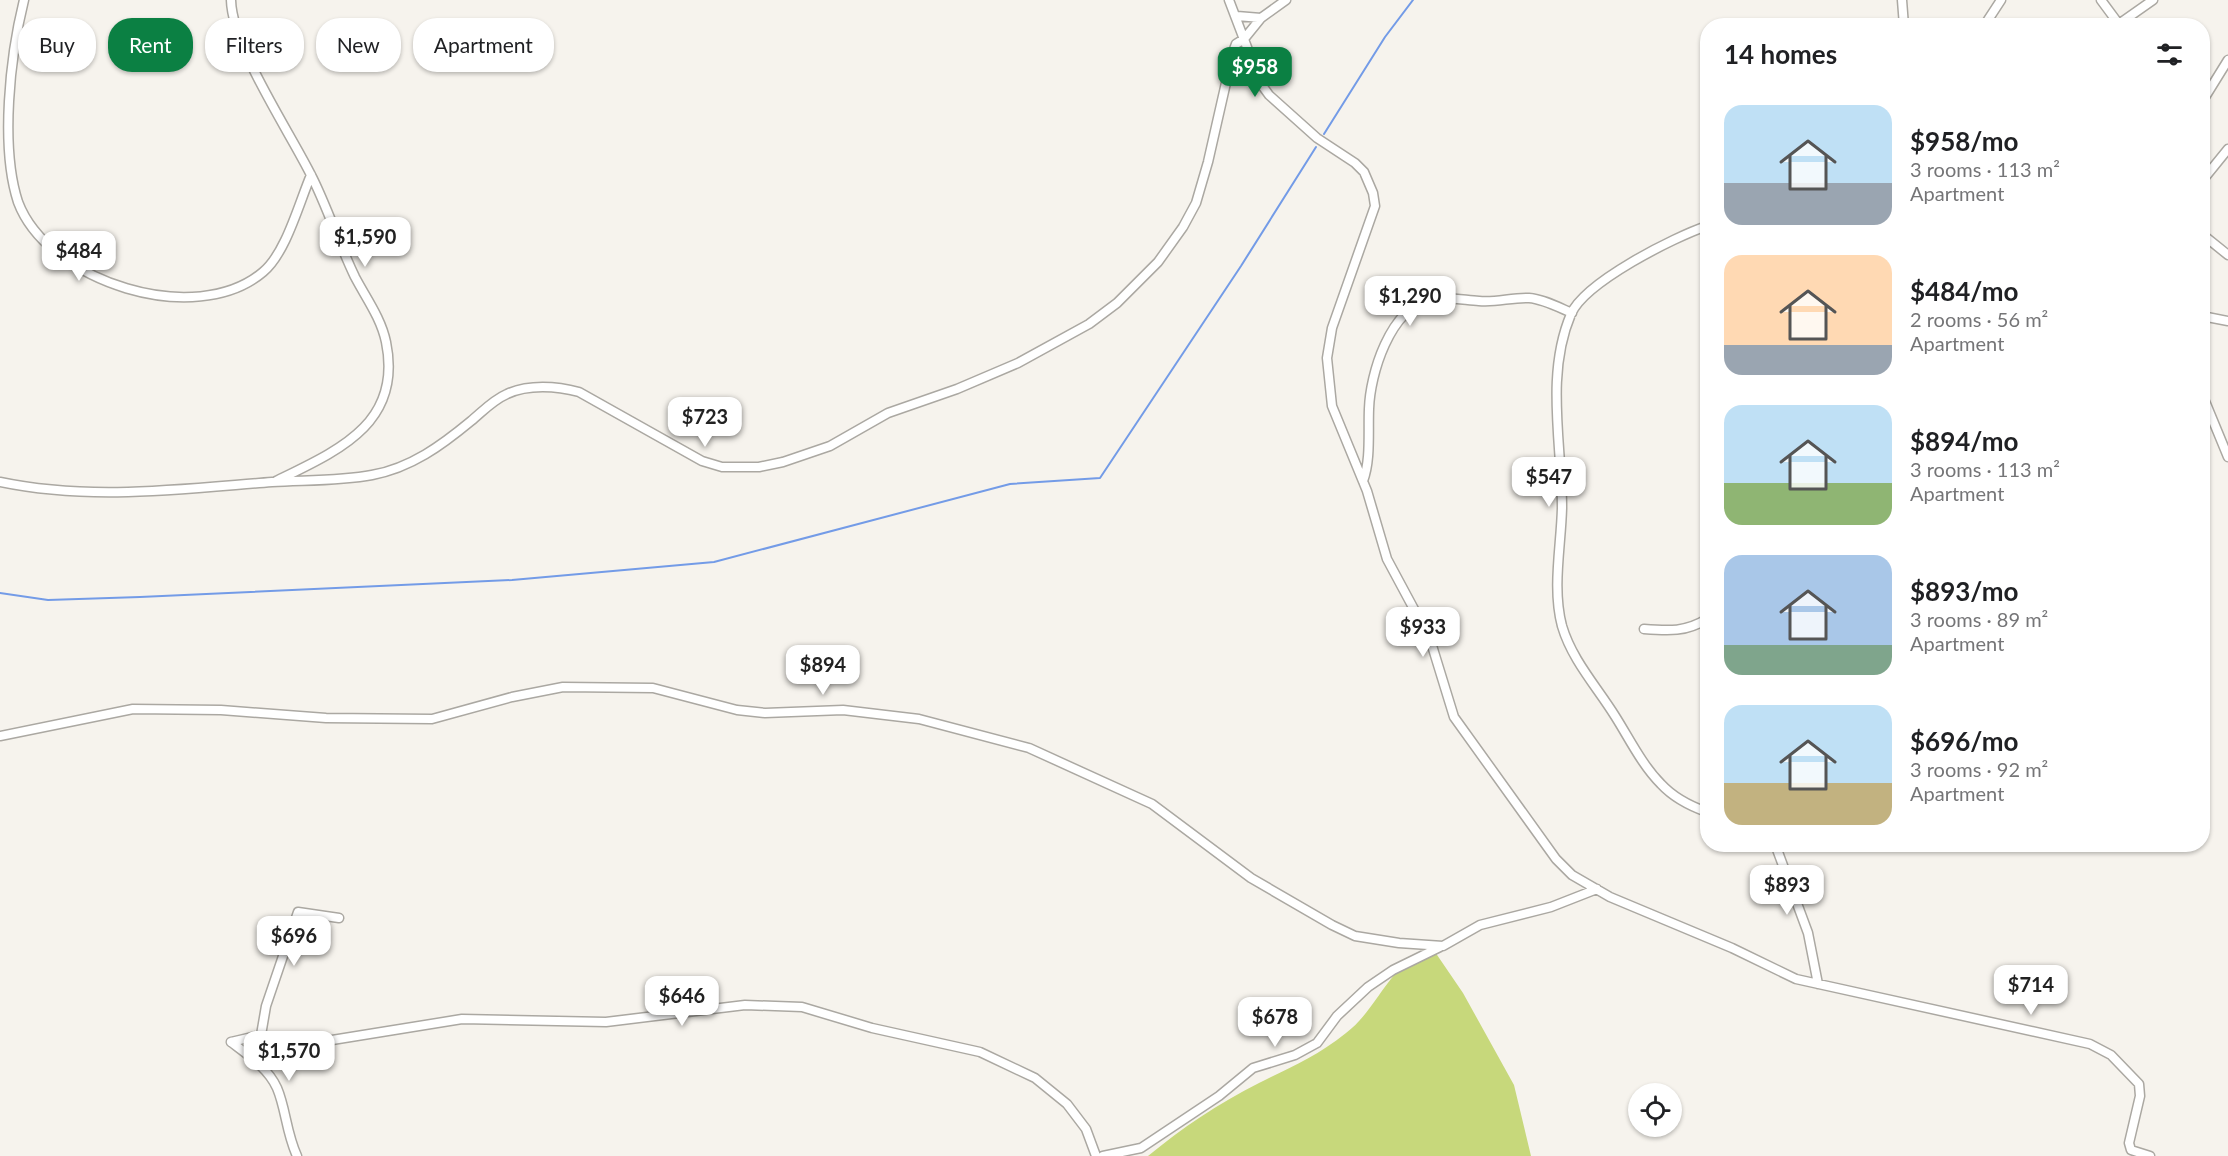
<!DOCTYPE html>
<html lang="en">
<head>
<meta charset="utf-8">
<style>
  :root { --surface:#fff; --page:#f6f6f6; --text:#202124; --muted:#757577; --accent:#0b8043 }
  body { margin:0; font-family:Lato,sans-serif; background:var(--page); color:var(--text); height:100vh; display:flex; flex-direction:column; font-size:22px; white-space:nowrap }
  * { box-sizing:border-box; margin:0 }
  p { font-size:20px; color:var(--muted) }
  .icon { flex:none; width:33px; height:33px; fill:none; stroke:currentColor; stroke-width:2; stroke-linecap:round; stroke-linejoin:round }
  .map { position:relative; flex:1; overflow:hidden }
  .sheet { position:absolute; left:1700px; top:18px; width:510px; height:834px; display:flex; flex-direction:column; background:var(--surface); border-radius:24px; box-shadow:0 2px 4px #0004 }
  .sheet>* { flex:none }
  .top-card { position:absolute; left:18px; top:18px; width:570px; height:54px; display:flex; gap:12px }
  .controls { position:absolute; left:1628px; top:1083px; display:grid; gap:12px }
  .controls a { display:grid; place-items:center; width:54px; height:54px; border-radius:50%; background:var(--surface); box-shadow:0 2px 4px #0004; font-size:30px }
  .price { position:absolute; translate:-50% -51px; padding:0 14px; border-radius:12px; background:#fff; color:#222; font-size:20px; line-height:39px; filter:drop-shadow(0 2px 3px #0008) }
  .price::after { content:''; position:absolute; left:50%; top:36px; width:18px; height:14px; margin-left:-9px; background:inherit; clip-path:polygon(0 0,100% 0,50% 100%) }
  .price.selected { background:var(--accent); color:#fff }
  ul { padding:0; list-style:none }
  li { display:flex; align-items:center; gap:18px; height:150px; padding:0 24px }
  li span { display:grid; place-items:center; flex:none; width:168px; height:120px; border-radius:18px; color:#555 }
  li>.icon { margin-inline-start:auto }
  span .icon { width:72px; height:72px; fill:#fffc; stroke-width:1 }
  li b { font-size:26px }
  h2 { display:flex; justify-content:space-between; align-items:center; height:72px; padding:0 24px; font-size:26px }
  .chip { padding:0 21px; border-radius:24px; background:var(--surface); box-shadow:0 2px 4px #0004; font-size:21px; line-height:54px }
  .chip.selected { background:var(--accent); color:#fff }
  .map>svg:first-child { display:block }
  .green { fill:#c7d87b }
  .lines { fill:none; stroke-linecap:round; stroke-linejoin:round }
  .stream { stroke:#739be7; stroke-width:2 }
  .minor-casing { stroke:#aba8a2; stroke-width:11 }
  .minor { stroke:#fff; stroke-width:8 }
</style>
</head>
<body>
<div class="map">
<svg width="2228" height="1156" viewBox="0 0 2228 1156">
  <rect width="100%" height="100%" fill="#f6f3ed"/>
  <path class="green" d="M1433,949L1463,993L1514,1085L1531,1156H1148C1182,1128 1219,1103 1259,1083C1291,1067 1316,1057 1346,1033C1367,1017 1378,994 1395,974C1404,964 1421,956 1433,949Z"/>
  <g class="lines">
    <path class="stream" d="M1324,134L1385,37L1413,0
      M0,593L48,600L140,597L512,580L714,562L1010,484L1100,478L1241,266L1316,147"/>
    <g class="minor-casing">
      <path id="minor" d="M24,0C10,56 0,147 18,202C48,282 196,329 263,272C286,253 299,203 311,175
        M231,0C232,47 290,132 312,177C328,209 339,244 355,277C366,298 381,318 386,342C403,424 337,451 276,481
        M1229,0L1261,84L1269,95L1317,138L1355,163L1364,172L1373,193L1375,206L1332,328L1327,358L1332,406L1367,491L1387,559L1430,639L1454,717L1556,859L1572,875L1610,897L1732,948L1796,979L2090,1044L2111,1055L2139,1084L2140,1096L2129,1143L2131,1150L2150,1156
        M1902,0L1904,26
        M2101,0L2118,23
        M1237,16L1261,18L1286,0
        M1984,26L2001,0
        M2116,26L2153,0
        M2202,102L2228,60
        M2202,181L2228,149
        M1707,226C1674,237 1585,282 1571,314C1545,375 1562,444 1562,508C1561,547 1552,588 1562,626C1572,660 1597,687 1615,716C1629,738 1642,765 1661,784C1673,797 1690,806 1707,812
        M2202,234L2228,255
        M2202,316L2228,321
        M2202,394L2228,457
        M1363,481C1371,460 1368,432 1369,409C1370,374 1390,309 1429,300C1445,296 1463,300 1479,301C1496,303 1512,297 1529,298C1543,299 1558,307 1572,313
        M0,482C90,501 182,489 272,482C305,480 340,481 372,475C411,468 442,445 471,421C483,411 493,400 507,394C528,384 557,386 579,392L702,461L722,467H759L783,462L830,446L888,413L957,389L1018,363L1089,324L1117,303L1158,262L1183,227L1196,203L1208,162L1233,52L1236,44L1244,39L1261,18
        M1644,629C1669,631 1686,632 1707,619
        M0,736L133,709L221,710L326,718L432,719L512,697L563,687L653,688L737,710L765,713L843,710L919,719L1029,748L1152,804L1251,878L1332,925L1355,936L1399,943L1443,946L1480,925L1551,907L1597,889
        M1775,844L1808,933L1818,984
        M261,1035L266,1006L298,912L339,918
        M231,1042L261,1035L326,1041L462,1019L606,1022L745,1005L802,1007L872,1028L980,1052L1035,1078L1067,1104L1086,1129L1096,1156
        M231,1042C248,1055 268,1068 277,1088C286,1109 286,1132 297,1156
        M1103,1156L1141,1148L1219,1096L1253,1068L1295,1055L1317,1043L1337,1016L1368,987L1393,970L1440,947"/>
    </g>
    <use href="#minor" class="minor"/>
  </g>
</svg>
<div class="controls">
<a><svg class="icon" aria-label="locate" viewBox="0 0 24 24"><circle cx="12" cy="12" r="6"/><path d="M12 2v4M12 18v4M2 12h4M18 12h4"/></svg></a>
</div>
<b class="price selected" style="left:1255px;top:98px">$958</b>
<b class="price" style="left:365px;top:268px">$1,590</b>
<b class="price" style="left:79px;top:282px">$484</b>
<b class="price" style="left:1410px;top:327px">$1,290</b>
<b class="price" style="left:705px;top:448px">$723</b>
<b class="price" style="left:1549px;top:508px">$547</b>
<b class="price" style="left:1423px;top:658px">$933</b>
<b class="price" style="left:823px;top:696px">$894</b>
<b class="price" style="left:1787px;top:916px">$893</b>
<b class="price" style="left:294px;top:967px">$696</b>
<b class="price" style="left:2031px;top:1016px">$714</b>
<b class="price" style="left:682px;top:1027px">$646</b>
<b class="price" style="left:1275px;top:1048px">$678</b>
<b class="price" style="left:289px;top:1082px">$1,570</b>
<div class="top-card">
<a class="chip">Buy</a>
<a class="chip selected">Rent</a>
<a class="chip">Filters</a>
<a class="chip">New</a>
<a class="chip">Apartment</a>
</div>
<section class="sheet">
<h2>14 homes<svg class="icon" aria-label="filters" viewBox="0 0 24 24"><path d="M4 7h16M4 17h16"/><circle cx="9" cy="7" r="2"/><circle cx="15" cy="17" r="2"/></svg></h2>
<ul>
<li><span style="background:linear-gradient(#bfe0f5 65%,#9aa5b1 0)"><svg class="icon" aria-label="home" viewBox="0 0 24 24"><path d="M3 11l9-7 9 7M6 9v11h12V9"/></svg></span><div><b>$958/mo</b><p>3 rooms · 113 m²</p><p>Apartment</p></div></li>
<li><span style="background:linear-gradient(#ffd9b3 75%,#9aa5b1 0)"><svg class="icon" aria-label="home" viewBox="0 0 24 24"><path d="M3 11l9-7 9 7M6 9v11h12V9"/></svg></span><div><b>$484/mo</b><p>2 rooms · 56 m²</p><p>Apartment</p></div></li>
<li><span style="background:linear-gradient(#bfe0f5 65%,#8fb573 0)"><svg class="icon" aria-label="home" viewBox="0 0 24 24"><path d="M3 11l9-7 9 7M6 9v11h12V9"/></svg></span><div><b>$894/mo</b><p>3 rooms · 113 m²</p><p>Apartment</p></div></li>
<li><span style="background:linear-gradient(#a9c7e8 75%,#7fa58c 0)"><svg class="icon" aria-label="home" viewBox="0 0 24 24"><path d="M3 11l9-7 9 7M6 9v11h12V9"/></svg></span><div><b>$893/mo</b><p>3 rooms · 89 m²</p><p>Apartment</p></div></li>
<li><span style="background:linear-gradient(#bfe0f5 65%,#c2b280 0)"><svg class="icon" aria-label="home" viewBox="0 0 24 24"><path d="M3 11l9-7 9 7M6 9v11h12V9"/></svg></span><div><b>$696/mo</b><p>3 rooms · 92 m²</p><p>Apartment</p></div></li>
</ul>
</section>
</div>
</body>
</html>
